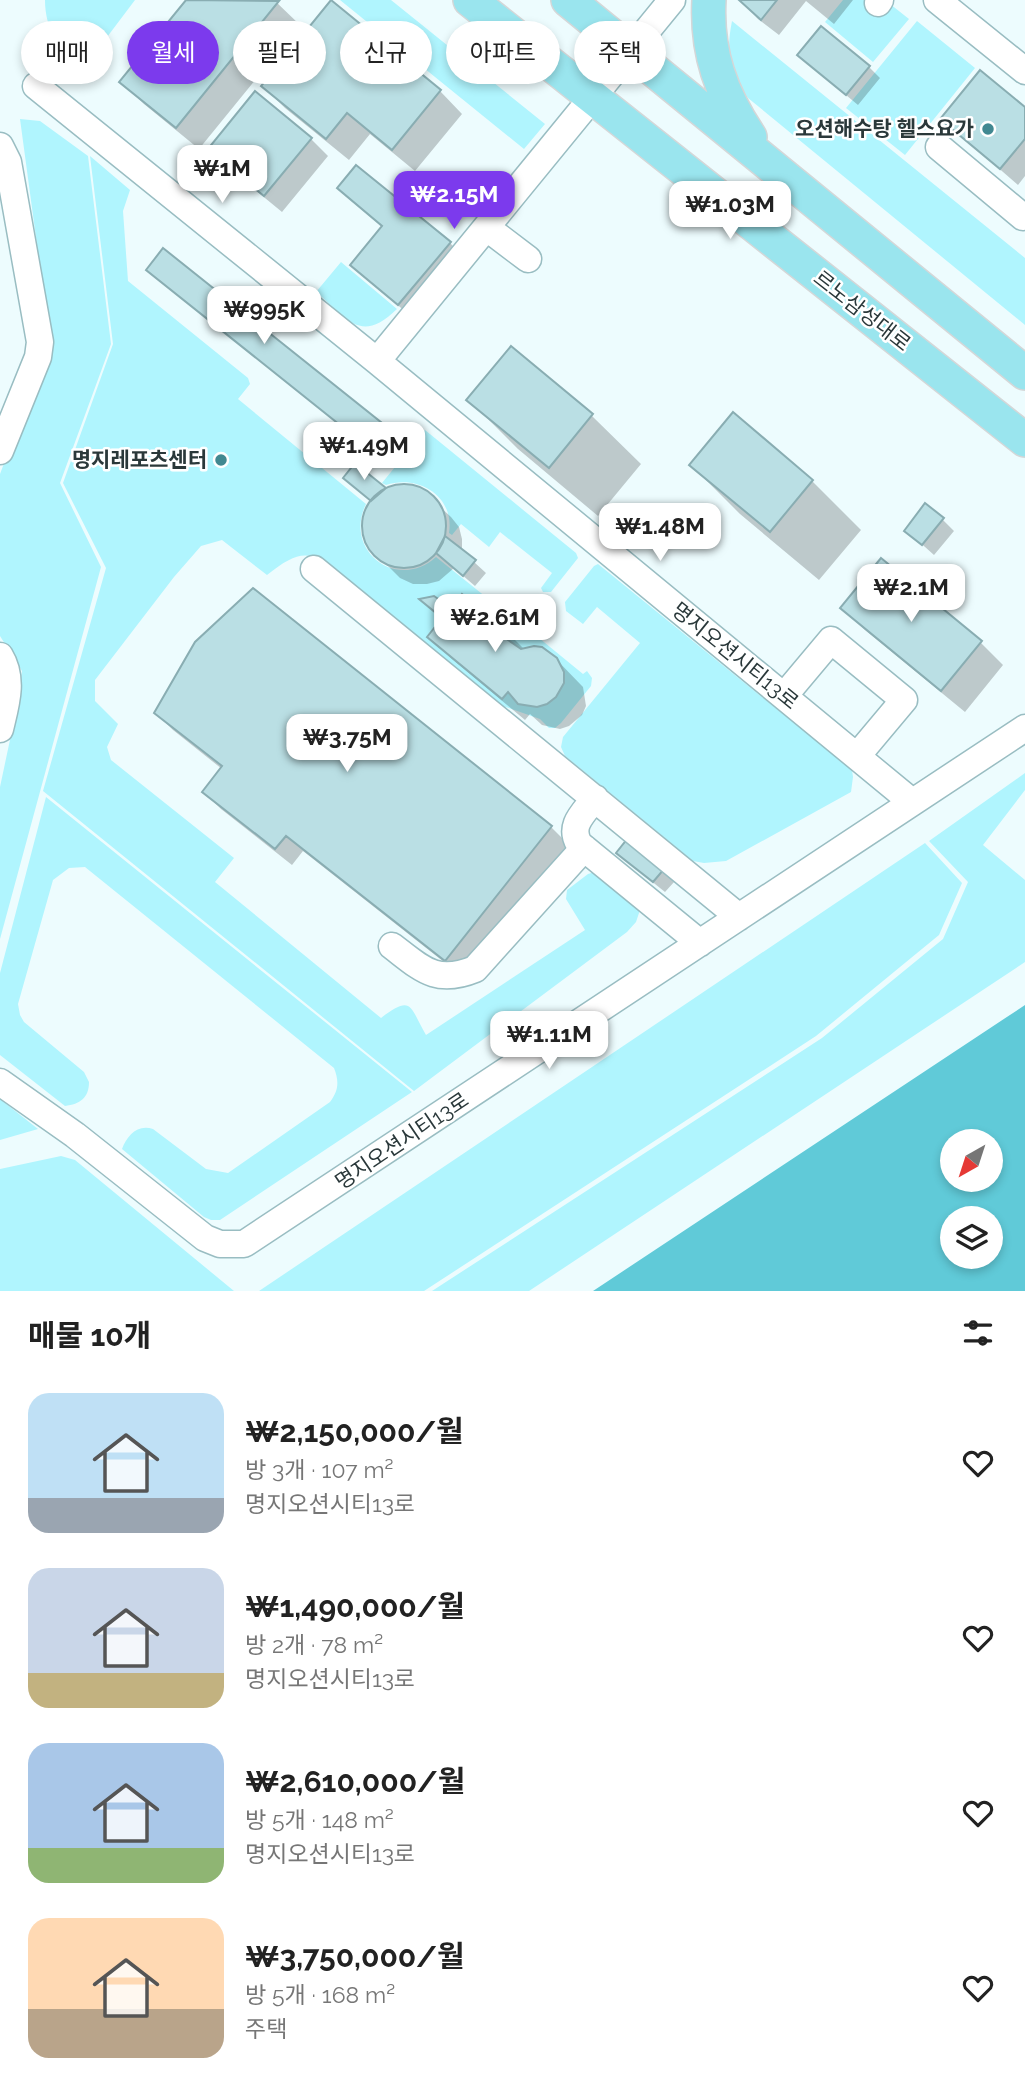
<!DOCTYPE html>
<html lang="ko">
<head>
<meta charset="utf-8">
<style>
  :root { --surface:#fff; --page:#f6f6f6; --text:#222; --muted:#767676; --accent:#7c3aed }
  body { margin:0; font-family:Raleway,"Noto Sans KR",sans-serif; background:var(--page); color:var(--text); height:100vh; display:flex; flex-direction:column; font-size:26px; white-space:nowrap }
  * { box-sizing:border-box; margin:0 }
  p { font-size:23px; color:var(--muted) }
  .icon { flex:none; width:38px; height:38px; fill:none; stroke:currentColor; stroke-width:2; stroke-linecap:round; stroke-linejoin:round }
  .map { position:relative; height:1291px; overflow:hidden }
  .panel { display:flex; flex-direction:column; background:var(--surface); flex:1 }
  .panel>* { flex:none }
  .guide { position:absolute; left:21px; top:21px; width:984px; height:63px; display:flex; gap:14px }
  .needle { width:46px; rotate:219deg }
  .tools { position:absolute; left:940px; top:1129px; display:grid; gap:14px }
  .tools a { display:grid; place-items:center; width:63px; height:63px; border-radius:50%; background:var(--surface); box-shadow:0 4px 10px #0003; font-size:35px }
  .price { position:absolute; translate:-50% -60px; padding:0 16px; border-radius:14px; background:#fff; color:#222; font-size:23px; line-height:46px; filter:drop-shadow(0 2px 4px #0008) }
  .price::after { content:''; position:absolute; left:50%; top:42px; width:21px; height:16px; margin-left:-10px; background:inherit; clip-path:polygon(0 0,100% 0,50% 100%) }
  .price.active { background:var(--accent); color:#fff }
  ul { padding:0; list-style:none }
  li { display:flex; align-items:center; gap:21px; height:175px; padding:0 28px }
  li span { display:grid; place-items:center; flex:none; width:196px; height:140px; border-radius:21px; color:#555 }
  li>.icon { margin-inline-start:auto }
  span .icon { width:84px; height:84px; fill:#fffc; stroke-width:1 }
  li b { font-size:30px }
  h2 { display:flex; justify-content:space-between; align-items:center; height:84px; padding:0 28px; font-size:30px }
  .tag { padding:0 24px; border-radius:32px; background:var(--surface); box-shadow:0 4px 10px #0003; font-size:24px; line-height:63px }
  .tag.active { background:var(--accent); color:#fff }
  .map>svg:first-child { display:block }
  .green { fill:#b0f5fe }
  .water { fill:#60cad8; fill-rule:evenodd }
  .shadow { fill:#0003 }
  .building { fill:#badfe4; stroke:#89adb2; stroke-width:2 }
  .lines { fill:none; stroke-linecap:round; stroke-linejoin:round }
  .minor-casing { stroke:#99bdc2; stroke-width:29 }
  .major-casing { stroke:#d4d7d8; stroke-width:36 }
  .minor { stroke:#fff; stroke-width:26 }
  .major { stroke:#9ae5ee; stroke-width:33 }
  .poi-dot { fill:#418891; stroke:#fff; stroke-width:2.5 }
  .labels { text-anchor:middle; stroke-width:5; stroke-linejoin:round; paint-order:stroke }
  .poi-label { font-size:21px; font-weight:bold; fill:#2a383a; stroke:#fff; text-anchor:end }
  .street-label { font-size:21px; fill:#2a383a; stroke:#fff }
</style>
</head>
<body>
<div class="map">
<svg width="1025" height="1291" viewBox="0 0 1025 1291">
  <rect width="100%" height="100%" fill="#edfcfe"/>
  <path class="green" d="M45,0H135L92,57C59,57 45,29 45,0Z
    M340,0H391L545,124L524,149Z
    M843,0H885L909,19L873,62L825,22Z
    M732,21L1025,258V325L748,98C728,74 726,51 732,21Z
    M917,21L975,68L905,155L846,108Z
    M20,119L40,121L88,156L111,344L60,483L101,567L0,939V787L18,702L22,671L0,636V474L50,341Z
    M90,156L130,190L123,211L128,281L248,378L250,384L238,399L366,504C343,551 397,592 436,557L522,626L531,616L546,628L539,638L583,674L587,671L592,678L591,686L561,723L555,728H549L540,719L497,704L494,698L343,575C310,549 300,549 267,575L222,540L201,546L174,577L95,680V701L118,724L107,747L111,760L234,858L215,882L381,1018C412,995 409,1005 426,1035L585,930L566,899L567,890L588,874L595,872L640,910L636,922L627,932L414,1091L43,791L106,568L63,483L113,344Z
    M341,262L397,309C360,345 347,318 316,292Z
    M425,430L576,553L578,558L551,592H543L541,588L552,573L500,532L489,547L461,524L452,535L449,533C455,496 418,474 386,485L382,483Z
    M598,564L852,770L853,777L851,792L726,861L704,863L693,861L565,756L561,747L563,737L640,643L597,607L583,624L566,611L565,602L594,566Z
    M1025,773V790L983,845L1025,880V962L529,1291H432L822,1038L943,939L968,882L929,841Z
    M46,797L412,1092L220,1220H211L204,1217L122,1149C127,1136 137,1124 153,1129L206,1169L228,1173L330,1102C339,1090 339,1081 334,1068L85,867L69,868L53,880L18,1004L20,1015L24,1022L84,1072L89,1082C89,1098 80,1104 65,1106L0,1055V973Z
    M925,843L962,883L939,935L816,1036L424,1291H259Z
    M0,1099L38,1129L0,1140Z
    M61,1156L75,1160L234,1291H0V1169Z"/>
  <path class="water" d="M1025,1005V1291H593ZM952,1141H990V1180H952ZM952,1218H990V1256H952Z"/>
  <path class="shadow" d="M188,0H274L300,25L199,149L144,104L122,82Z
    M741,0H853L834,24L806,1L779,35L758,19Z
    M332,2L440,91L462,114L415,171L370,134L349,160L285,108L263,86Z
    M811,66L869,67L880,78L858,105Z
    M1025,110V176L1018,185L942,119Z
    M311,139L328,156L282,212L227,167L210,150Z
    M339,188L450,243L467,260L416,321L352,265L383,227Z
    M163,250L381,425L386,430L370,449L153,275Z
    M511,349L592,416L641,464L598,516L518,449L469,400Z
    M691,465L812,481L861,530L819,580L740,514Z
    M355,466L385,490L399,486L412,487L423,491L451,517L459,527L462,539V551L486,573L475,586L454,568L439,581L427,584H413L400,578L372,550L365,538L364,524L367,510L372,502L345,478Z
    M943,520L954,531L934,555L906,530Z
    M881,561L981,643L1003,665L965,712L865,630L843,608Z
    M253,590L551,827L568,844L463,977L303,851L292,865L221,809L204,792L222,769L173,730L156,713Z
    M462,596L502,627L525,650L552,655L583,687L586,706L582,715L569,726L560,729L542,725L530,714L525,720L452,659L429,637L443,621L422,600L451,611Z
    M628,841L675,881L665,892L630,864Z"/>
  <path class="building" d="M186,0L279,1L176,128L119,82Z
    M331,0L441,90L392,150L347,113L326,139L261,86Z
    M739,0H777L761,20Z
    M821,26L870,66L846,95L797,55Z
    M980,70L1025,107V139L1000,169L940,119Z
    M255,91L312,138L264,196L207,150Z
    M356,165L451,242L398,305L350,265L382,226L337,188Z
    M163,248L382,423L365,445L146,270Z
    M511,346L593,414L549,468L466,400Z
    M733,412L813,480L770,532L689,465Z
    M355,463L386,488L371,501L343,478Z
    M362 526a42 42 0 1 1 84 0a42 42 0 1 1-84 0Z
    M925,503L944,518L922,545L904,531Z
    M445,536L476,560L463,576L436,553Z
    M881,558L982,641L941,691L840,608Z
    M253,588L552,826L445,961L286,836L275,849L202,792L222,766L154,713L195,642Z
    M462,594L503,626L498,633L521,649L534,646L542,647L557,658L564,672V683L556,697L547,704L537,707L518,704L508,692L502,699L427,637L442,618L419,599L434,596L451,608Z
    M628,838L665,868L653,882L616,853Z"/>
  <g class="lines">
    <g class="minor-casing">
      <path id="minor" d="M937,0L1025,71
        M878,3L880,0
        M36,86L377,361L912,802
        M0,146L8,162L40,342L38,357L0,451
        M939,147L1023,217L1025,215
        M487,228L528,259
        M377,361L672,0
        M314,569L739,917
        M0,656C14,679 6,704 0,729
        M784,696L831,640L904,700L857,756
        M595,798C584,813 568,825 579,844L700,943
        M392,946C422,969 436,985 475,969L584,848
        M0,1082L75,1135L205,1238L220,1244H244L1025,728"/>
    </g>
    <g class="major-casing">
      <path id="major" d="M470,0L1025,440
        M568,0L1025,373
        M709,0C706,52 721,94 750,137"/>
    </g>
    <use href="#minor" class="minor"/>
    <use href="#major" class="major"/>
  </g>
  <g class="poi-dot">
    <circle cx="988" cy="129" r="7"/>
    <circle cx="221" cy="460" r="7"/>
  </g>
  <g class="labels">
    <g class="poi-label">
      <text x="974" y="136">오션해수탕 헬스요가</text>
      <text x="207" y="467">명지레포츠센터</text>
    </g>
    <g class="street-label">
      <text transform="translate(862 311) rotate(38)" y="7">르노삼성대로</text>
      <text transform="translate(735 656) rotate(39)" y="7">명지오션시티13로</text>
      <text transform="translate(402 1141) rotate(-34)" y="7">명지오션시티13로</text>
    </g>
  </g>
</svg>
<div class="tools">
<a><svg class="needle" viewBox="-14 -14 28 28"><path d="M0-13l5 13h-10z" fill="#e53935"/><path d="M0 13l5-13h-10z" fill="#767676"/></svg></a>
<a><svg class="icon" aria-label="layers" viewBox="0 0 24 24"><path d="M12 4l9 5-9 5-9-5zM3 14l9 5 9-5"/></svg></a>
</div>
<b class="price" style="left:222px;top:205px">₩1M</b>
<b class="price active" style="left:454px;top:231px">₩2.15M</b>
<b class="price" style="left:730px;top:241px">₩1.03M</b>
<b class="price" style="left:264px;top:346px">₩995K</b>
<b class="price" style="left:364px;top:482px">₩1.49M</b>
<b class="price" style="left:660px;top:563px">₩1.48M</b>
<b class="price" style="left:911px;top:624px">₩2.1M</b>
<b class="price" style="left:495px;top:654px">₩2.61M</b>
<b class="price" style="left:347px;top:774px">₩3.75M</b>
<b class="price" style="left:549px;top:1071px">₩1.11M</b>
<div class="guide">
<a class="tag">매매</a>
<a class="tag active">월세</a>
<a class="tag">필터</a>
<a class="tag">신규</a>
<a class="tag">아파트</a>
<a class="tag">주택</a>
</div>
</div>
<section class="panel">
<h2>매물 10개<svg class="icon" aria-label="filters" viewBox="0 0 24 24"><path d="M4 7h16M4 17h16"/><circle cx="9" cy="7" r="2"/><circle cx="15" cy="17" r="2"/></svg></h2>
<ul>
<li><span style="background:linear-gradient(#bfe0f5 75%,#9aa5b1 0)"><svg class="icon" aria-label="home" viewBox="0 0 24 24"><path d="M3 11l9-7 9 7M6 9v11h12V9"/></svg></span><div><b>₩2,150,000/월</b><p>방 3개 · 107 m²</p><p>명지오션시티13로</p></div><svg class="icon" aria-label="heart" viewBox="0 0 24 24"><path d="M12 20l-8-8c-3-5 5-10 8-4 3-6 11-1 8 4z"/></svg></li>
<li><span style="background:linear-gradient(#c9d6e8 75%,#c2b280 0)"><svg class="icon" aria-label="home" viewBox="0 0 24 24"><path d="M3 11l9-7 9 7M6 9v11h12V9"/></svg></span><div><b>₩1,490,000/월</b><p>방 2개 · 78 m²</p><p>명지오션시티13로</p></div><svg class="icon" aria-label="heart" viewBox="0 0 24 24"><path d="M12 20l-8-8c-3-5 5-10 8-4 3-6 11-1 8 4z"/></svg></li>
<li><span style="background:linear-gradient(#a9c7e8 75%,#8fb573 0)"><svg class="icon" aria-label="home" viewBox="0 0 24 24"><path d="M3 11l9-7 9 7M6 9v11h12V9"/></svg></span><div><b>₩2,610,000/월</b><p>방 5개 · 148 m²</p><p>명지오션시티13로</p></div><svg class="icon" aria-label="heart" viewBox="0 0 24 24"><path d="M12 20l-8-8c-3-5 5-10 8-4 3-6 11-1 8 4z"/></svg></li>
<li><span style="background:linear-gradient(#ffd9b3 65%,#b9a48a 0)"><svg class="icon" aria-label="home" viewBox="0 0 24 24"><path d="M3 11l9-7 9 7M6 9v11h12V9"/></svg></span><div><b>₩3,750,000/월</b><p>방 5개 · 168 m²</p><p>주택</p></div><svg class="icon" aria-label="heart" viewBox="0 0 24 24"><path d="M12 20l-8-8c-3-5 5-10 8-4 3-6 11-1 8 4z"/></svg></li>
</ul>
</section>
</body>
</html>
